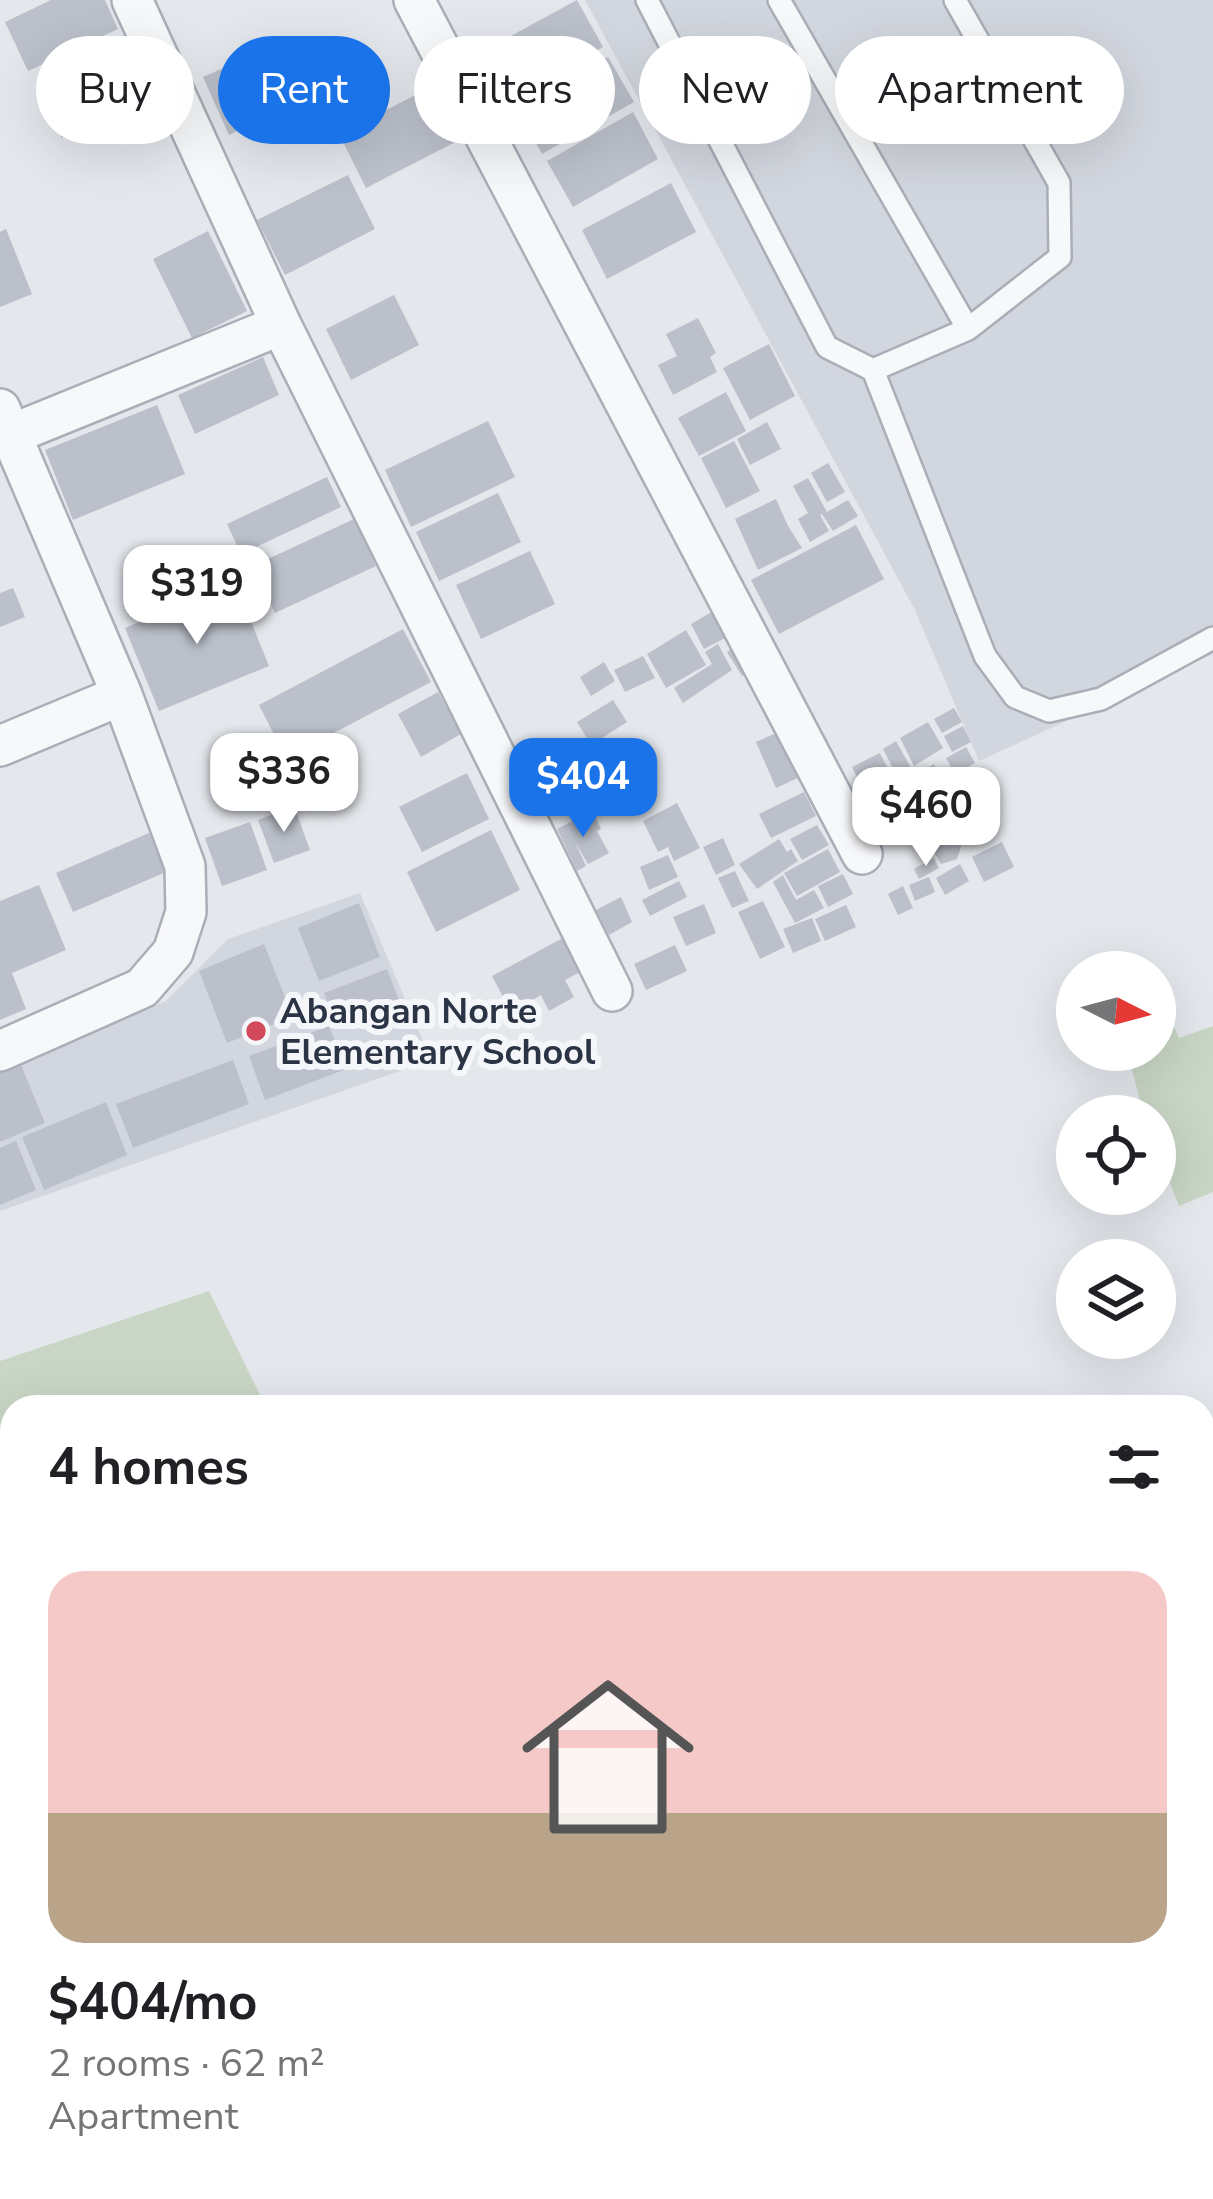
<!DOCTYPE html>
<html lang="en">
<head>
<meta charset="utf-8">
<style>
  :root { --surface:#fff; --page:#f2f2f2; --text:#202124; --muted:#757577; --accent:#1a73e8 }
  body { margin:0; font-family:"Nunito Sans",sans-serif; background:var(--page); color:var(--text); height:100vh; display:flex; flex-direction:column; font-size:45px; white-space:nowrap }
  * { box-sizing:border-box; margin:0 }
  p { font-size:39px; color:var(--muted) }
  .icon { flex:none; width:66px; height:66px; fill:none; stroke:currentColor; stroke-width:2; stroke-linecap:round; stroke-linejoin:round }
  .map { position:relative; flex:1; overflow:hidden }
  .side { position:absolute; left:0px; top:1395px; width:1215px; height:804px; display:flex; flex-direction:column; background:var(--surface); border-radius:36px 36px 0 0; box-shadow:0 12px 48px #0002 }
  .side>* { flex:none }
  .banner { position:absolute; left:36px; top:36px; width:1143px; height:108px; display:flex; gap:24px }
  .needle { width:78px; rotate:96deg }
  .buttons { position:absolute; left:1056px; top:951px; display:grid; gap:24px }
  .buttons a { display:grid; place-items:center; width:120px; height:120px; border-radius:50%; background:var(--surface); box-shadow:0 12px 48px #0002; font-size:60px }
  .price { position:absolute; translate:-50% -102px; padding:0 27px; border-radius:24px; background:#fff; color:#222; font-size:39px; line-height:78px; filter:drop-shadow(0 3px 6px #0008) }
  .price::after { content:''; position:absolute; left:50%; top:72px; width:36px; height:27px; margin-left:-18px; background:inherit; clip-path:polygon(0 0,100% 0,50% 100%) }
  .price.selected { background:var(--accent); color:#fff }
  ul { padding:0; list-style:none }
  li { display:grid; align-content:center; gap:24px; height:636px; padding:0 48px }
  li span { display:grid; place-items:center; height:372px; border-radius:36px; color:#555 }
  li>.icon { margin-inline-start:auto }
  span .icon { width:216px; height:216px; fill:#fffc; stroke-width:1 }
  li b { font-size:51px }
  h2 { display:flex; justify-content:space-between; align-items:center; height:144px; padding:0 48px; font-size:51px }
  .tag { padding:0 42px; border-radius:54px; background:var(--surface); box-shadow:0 12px 48px #0002; font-size:42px; line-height:108px }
  .tag.selected { background:var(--accent); color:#fff }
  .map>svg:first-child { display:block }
  .built { fill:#d2d6de }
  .green { fill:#c9d6c5 }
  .building { fill:#bbc0ca }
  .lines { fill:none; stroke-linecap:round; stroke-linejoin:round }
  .lane-casing { stroke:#a9aeb7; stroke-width:26 }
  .street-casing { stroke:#a9aeb7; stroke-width:44 }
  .lane { stroke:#f7f8fa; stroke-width:21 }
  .street { stroke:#f7f8fa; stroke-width:39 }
  .poi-dot { fill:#d1495b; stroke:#f4f6f9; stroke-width:4.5 }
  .labels { text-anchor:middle; stroke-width:12; stroke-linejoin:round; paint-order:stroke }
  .poi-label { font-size:36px; font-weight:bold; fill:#2b3445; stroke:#f4f6f9; text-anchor:start }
</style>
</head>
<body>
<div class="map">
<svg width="1213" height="2199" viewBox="0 0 1213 2199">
  <rect width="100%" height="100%" fill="#e4e7ec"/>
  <path class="built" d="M585,0H1213V654L979,761L915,610Z
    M360,893L431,1060L0,1211V1068L166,1001L228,939Z"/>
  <path class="green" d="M1155,985L1179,1038L1213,1026V1192L1179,1206L1155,1144V1116H1144L1127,1050H1155Z
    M209,1291L266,1407H12V2187H636L642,2199H0V1361Z"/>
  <path class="building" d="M51,0H105L118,29L28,71L5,22Z
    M577,0L603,47L511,98L485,50Z
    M280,43L305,101L229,135L203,77Z
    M94,56L120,110L62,138L37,83Z
    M608,57L634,102L542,154L517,110Z
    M439,83L467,136L366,188L339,134Z
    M633,112L658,159L573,207L547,161Z
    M348,175L375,229L285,275L257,220Z
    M671,183L696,232L607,279L582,230Z
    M6,229L32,294L0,307V232Z
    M208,231L247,311L192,338L153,259Z
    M394,295L419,345L351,380L326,329Z
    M698,318L716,353L710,357L717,372L673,395L658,365L677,356L666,334Z
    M769,344L795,396L750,420L723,368Z
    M263,357L279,395L195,434L178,395Z
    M726,392L746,431L699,456L678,418Z
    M157,405L185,474L73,520L45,450Z
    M488,421L515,477L411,527L385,470Z
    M767,422L781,449L750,465L737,439Z
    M734,441L760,491L726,508L701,458Z
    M828,463L845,492L827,502L811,473Z
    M327,477L341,507L241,554L227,524Z
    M808,478L827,512L848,500L858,516L833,531L822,514L820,515L829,531L810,542L798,519L808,513L793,486Z
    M498,493L521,542L439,581L416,532Z
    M776,499L788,526L802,548L758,570L735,519Z
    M354,519L376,566L275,613L253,566Z
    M856,525L884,579L779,634L751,580Z
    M530,551L555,604L481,639L456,585Z
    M235,582L269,666L159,711L125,628Z
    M13,588L25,617L0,627V593Z
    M717,609L731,635L704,649L691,624Z
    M403,629L431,682L286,758L259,705Z
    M686,630L706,665L666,688L647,654Z
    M718,644L732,670L683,703L674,688L712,664L705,652Z
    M740,644L754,668L742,676L727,652Z
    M643,656L655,678L625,692L614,670Z
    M604,662L615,681L591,696L580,677Z
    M438,692L461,734L421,757L398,714Z
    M613,700L627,722L591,745L577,722Z
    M954,708L962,722L942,733L934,719Z
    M928,722L943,748L914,766L900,738Z
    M963,726L971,742L952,752L944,736Z
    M783,730L802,776L776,788L756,742Z
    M896,741L910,766L896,774L883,749Z
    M966,747L975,763L955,774L946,758Z
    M880,753L895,783L867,797L852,767Z
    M934,764L947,788L934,796L921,772Z
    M467,773L489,819L422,852L399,807Z
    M916,780L928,801L905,815L893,794Z
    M804,792L816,816L771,838L759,814Z
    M966,801L987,836L972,844L951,809Z
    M677,803L700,848L674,861L668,847L658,852L643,821Z
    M294,806L310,850L274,863L258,820Z
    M592,811L601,829L597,831L609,853L588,864L575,842L586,866L577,871L557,829Z
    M946,816L962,844L957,859L941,864L921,829L941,824Z
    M250,822L267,870L222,886L205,838Z
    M817,825L829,845L802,860L790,839Z
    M491,830L520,890L436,932L407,872Z
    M149,833L166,872L73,912L56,873Z
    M723,838L735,865L716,875L703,847Z
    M779,839L787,852L791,849L798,861L757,889L739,864Z
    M1002,842L1014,867L984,882L972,857Z
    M828,849L840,872L797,896L784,873Z
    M668,855L678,877L649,890L640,867Z
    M934,858L939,868L919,879L914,869Z
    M960,864L969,881L945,895L936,878Z
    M735,871L749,901L732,908L718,878Z
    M843,874L853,894L828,907L818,886Z
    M783,875L796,900L814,890L824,908L795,923L773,882Z
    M929,877L935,892L915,901L909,885Z
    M679,881L687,897L650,916L642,900Z
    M39,885L66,950L12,973L26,1009L0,1020V901Z
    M903,886L913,908L898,915L888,894Z
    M621,897L632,922L609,935L596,910Z
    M763,901L785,947L760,959L738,912Z
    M359,903L380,957L319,981L298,928Z
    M704,904L716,933L686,946L673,917Z
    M846,905L856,927L825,941L815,919Z
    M812,918L821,941L793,953L783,929Z
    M572,933L590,967L565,980L574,997L549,1011L541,995L511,1012L492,976Z
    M264,944L293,1017L227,1043L199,971Z
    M675,945L687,971L646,990L634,964Z
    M387,969L399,1000L336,1025L324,993Z
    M329,1026L346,1069L265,1100L249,1056Z
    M233,1060L249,1104L133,1148L116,1104Z
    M21,1065L45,1123L0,1142V1073Z
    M106,1102L127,1155L44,1190L22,1137Z
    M16,1141L36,1190L0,1205V1148Z"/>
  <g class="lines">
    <g class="lane-casing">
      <path id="lane" d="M647,0L827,347L873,370L968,329L1060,257L1059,183L955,0
        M779,0L968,329
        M873,370L985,656L1015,697L1049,711L1101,699L1213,638"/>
    </g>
    <g class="street-casing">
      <path id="street" d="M414,0L862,854
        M281,325L612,991
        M0,409L122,695L185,866L186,912L173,952L142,988L0,1051
        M0,439L281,325L132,0
        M0,746L122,695"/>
    </g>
    <use href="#lane" class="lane"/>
    <use href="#street" class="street"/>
  </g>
  <circle class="poi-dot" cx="256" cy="1031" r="12"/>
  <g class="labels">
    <g class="poi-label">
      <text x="280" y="1023">Abangan Norte<tspan x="280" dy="41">Elementary School</tspan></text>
    </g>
  </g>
</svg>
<div class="buttons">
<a><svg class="needle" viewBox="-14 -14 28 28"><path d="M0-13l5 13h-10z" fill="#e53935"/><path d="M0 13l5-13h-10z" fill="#757577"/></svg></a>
<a><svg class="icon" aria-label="locate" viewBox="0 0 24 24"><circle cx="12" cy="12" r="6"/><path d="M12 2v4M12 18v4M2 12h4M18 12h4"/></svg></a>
<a><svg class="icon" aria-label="layers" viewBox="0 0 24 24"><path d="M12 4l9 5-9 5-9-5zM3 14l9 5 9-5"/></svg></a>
</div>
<b class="price" style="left:197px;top:647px">$319</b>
<b class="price" style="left:284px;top:835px">$336</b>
<b class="price selected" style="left:583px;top:840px">$404</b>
<b class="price" style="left:926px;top:869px">$460</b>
<div class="banner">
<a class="tag">Buy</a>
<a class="tag selected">Rent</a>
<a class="tag">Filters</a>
<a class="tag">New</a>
<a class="tag">Apartment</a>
</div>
<section class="side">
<h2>4 homes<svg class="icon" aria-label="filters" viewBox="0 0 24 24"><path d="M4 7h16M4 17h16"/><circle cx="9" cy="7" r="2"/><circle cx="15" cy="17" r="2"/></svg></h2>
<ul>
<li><span style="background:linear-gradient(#f6c9c9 65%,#b9a48a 0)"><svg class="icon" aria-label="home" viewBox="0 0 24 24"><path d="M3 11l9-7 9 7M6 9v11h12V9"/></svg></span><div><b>$404/mo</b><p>2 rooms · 62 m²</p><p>Apartment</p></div></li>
</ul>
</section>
</div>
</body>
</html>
